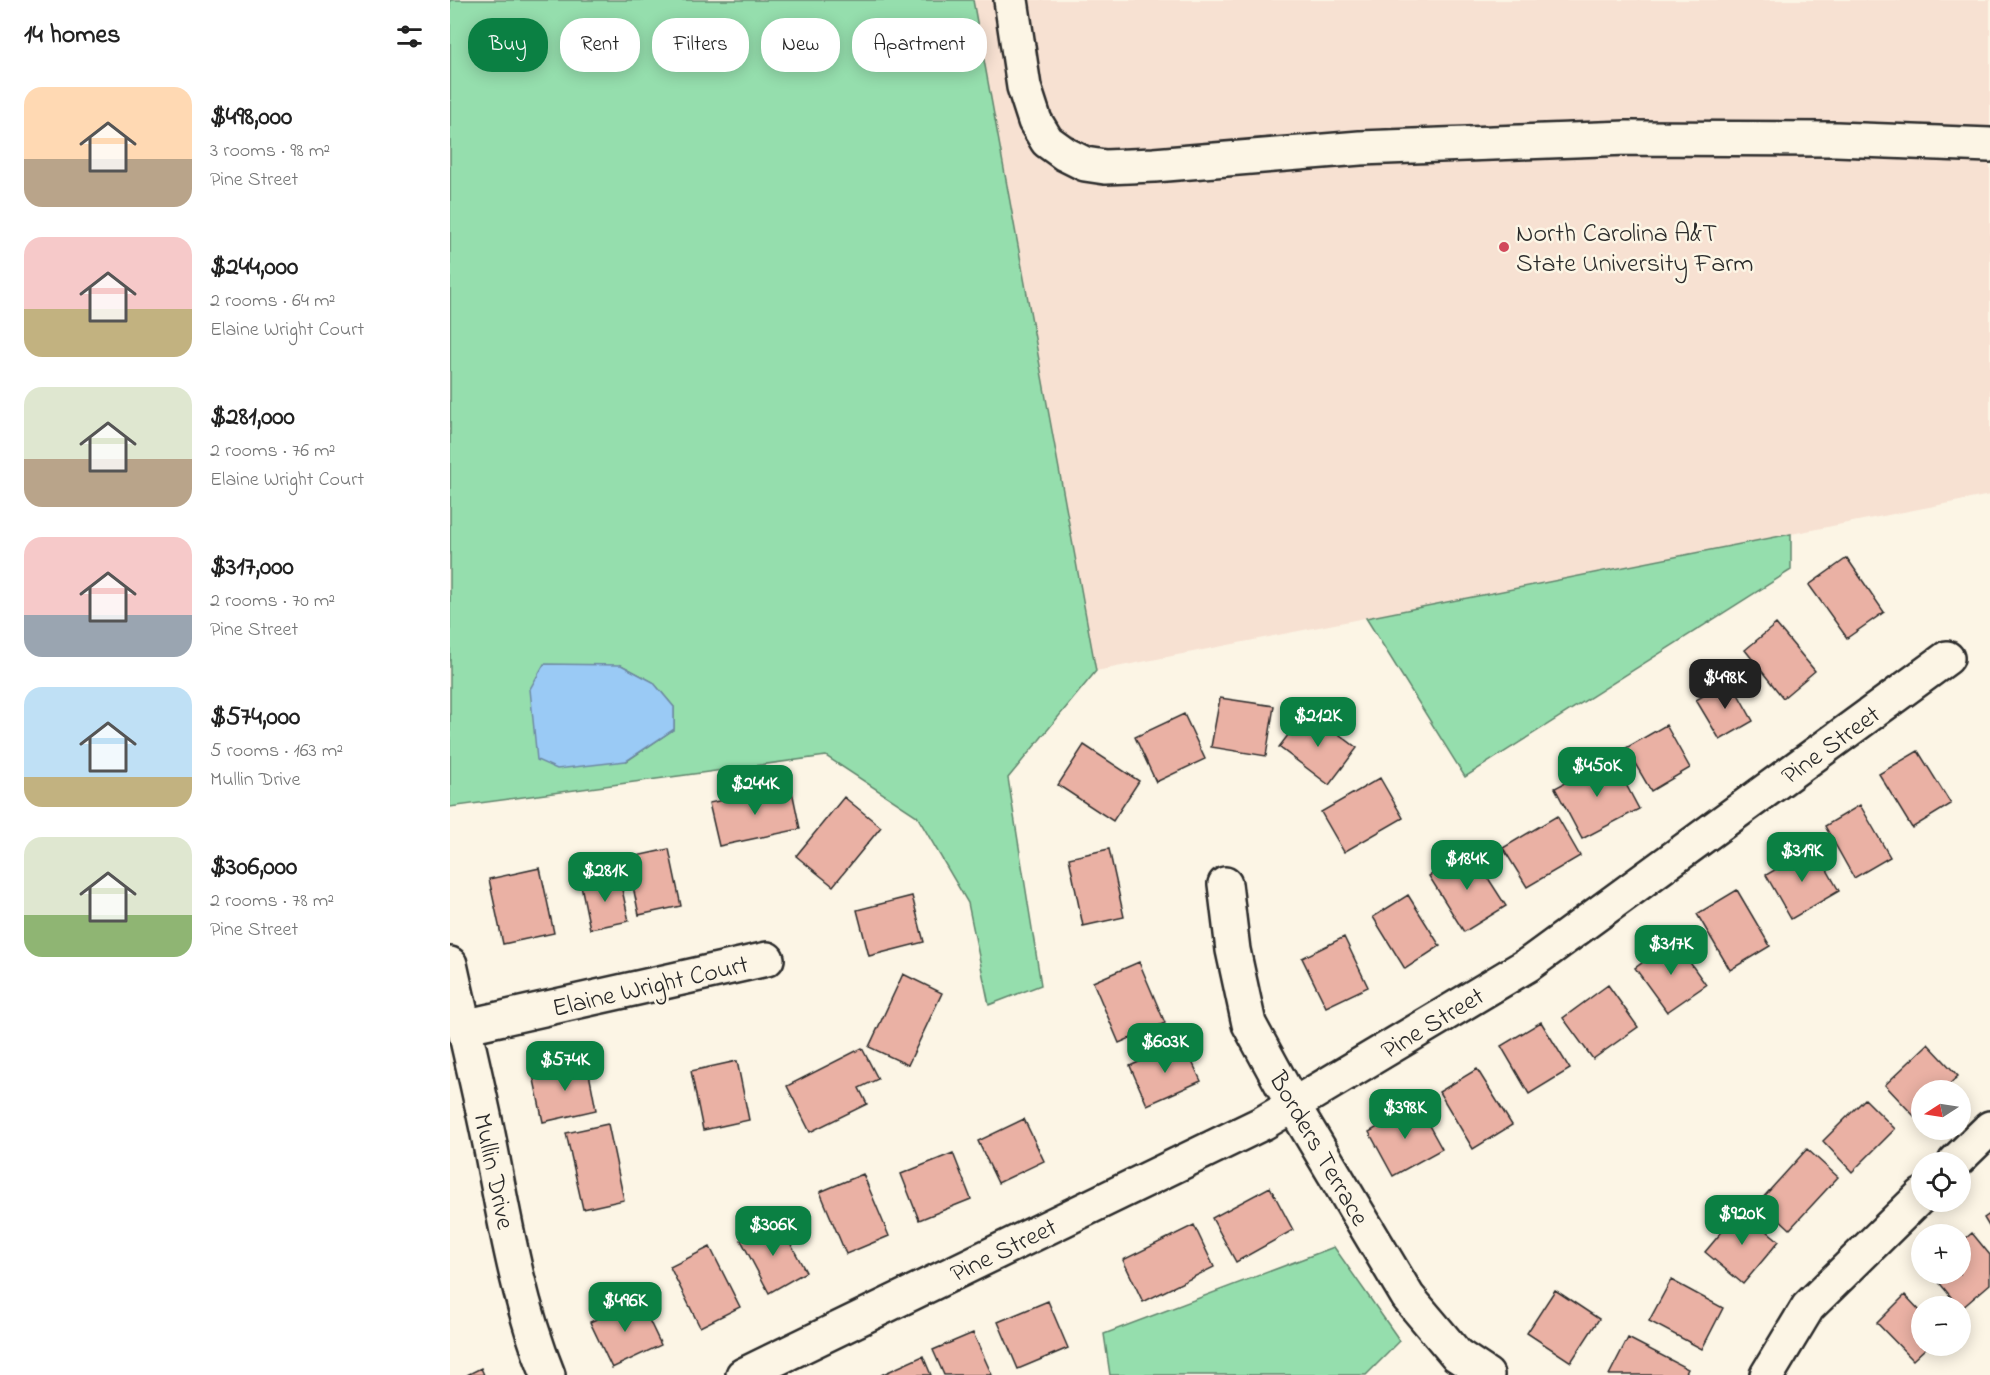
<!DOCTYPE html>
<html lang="en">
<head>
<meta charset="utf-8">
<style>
  :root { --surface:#fff; --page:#f2f2f2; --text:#222; --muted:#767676; --accent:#0b8043 }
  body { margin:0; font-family:"Indie Flower",sans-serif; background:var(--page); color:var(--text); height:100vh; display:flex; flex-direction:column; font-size:22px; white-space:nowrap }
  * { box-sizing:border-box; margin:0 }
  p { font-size:20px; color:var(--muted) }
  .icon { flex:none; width:33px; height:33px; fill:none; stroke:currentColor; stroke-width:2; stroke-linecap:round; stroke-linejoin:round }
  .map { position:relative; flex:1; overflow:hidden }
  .side { display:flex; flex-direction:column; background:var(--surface); width:450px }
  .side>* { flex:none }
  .top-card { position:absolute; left:18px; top:18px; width:570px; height:54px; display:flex; gap:12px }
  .needle { width:39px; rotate:258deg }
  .fabs { position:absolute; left:1461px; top:1080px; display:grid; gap:12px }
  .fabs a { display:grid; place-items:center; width:60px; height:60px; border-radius:50%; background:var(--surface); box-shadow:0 3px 15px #0003; font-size:30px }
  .price { position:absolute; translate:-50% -51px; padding:0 14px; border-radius:12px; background:var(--accent); color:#fff; font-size:20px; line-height:39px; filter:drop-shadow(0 2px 3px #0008) }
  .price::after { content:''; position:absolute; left:50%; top:36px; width:18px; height:14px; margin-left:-9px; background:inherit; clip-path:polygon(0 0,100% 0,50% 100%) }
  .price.selected { background:#222; color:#fff }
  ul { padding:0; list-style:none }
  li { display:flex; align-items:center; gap:18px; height:150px; padding:0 24px }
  li span { display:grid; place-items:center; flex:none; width:168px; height:120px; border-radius:18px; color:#555 }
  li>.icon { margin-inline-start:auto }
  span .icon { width:72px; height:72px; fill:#fffc; stroke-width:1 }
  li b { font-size:26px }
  h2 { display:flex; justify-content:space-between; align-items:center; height:72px; padding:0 24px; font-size:26px }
  .chip { padding:0 21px; border-radius:24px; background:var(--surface); box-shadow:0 3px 15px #0003; font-size:21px; line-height:54px }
  .chip.selected { background:var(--accent); color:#fff }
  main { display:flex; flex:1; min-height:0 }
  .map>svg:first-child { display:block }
  .built { fill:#f7e1d2 }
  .green { fill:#95dead; stroke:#60846c; stroke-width:1.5; fill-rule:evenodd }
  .water { fill:#9acaf5; stroke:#6e8aa4; stroke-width:1.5 }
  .building { fill:#eab1a4; stroke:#2b2b2b; stroke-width:1.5 }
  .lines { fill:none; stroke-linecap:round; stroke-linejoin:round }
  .minor-casing { stroke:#2b2b2b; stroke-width:38 }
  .minor { stroke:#fcf5e5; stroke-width:33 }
  .poi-dot { fill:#d1495b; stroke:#fcf5e5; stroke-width:2 }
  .labels { text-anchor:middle; stroke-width:5; stroke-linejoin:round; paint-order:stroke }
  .poi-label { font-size:26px; fill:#2b2b2b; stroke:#fcf5e5; text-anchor:start }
  .street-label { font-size:26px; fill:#2b2b2b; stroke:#fcf5e5 }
</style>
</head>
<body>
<main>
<section class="side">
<h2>14 homes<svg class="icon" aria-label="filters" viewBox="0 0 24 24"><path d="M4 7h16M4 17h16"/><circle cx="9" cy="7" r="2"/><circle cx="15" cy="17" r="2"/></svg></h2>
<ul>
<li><span style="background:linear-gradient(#ffd9b3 60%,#b9a48a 0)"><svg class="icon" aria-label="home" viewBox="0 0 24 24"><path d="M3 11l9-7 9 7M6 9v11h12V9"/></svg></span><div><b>$498,000</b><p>3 rooms · 98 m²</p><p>Pine Street</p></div></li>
<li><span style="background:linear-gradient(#f6c9c9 60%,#c2b280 0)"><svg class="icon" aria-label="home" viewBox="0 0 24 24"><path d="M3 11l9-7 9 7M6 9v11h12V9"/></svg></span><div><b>$244,000</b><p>2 rooms · 64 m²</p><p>Elaine Wright Court</p></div></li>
<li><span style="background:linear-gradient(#dfe7d0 60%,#b9a48a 0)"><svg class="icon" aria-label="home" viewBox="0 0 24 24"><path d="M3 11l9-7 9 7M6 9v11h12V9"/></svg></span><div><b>$281,000</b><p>2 rooms · 76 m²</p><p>Elaine Wright Court</p></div></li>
<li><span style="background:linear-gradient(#f6c9c9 65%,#9aa5b1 0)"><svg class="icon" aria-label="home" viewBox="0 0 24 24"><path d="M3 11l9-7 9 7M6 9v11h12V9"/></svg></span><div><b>$317,000</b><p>2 rooms · 70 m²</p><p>Pine Street</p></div></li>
<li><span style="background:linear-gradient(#bfe0f5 75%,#c2b280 0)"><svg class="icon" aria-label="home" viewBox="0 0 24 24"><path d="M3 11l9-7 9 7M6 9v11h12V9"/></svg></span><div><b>$574,000</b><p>5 rooms · 163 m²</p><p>Mullin Drive</p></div></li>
<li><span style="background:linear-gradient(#dfe7d0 65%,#8fb573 0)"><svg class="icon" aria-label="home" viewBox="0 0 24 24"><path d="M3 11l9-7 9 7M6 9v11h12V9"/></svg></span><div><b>$306,000</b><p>2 rooms · 78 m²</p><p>Pine Street</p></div></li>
</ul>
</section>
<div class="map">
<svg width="1540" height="1375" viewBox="0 0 1540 1375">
  <rect width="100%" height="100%" fill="#fcf5e5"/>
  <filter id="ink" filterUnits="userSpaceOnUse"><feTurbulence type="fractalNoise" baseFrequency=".0167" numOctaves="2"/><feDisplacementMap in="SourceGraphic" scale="12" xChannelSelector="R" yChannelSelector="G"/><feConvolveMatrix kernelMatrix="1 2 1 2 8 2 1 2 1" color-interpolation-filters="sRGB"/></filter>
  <g filter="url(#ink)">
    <path class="built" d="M523,0H1540V495L646,671Z"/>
    <path class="green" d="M0,0H523L646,671L558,778L591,985L539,1005L518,903L467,816L376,756L0,807ZM171,665L203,682L224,707V729L177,761Z
      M1341,534V570L1015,777L916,618Z
      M884,1247L950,1341L916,1375H660L654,1334Z"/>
    <path class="water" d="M94,664L171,665L203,682L224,707V729L176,761L107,769L87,760L80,689Z"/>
    <path class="building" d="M1397,558L1434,612L1397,638L1359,585Z
      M1326,624L1365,671L1333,698L1295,650Z
      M1280,680L1303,721L1270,740L1246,700Z
      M770,698L824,706L816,756L761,747Z
      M857,710L907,748L879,785L829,747Z
      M734,714L755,759L706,782L685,737Z
      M1216,725L1240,768L1201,791L1176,748Z
      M634,745L689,781L663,821L608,785Z
      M1468,751L1501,804L1462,828L1429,774Z
      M1162,758L1189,809L1132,839L1105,788Z
      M930,778L953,818L894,852L871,812Z
      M341,786L350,829L269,846L259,803Z
      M394,797L431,827L383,886L346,856Z
      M1410,805L1440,857L1404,878L1375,826Z
      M1107,816L1130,856L1077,887L1053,848Z
      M1364,847L1389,891L1341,919L1316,875Z
      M219,849L231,906L189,915L177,858Z
      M659,849L674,917L633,926L619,858Z
      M1020,850L1056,906L1014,932L979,876Z
      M90,868L104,933L53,944L39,879Z
      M169,876L179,921L140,929L131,885Z
      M1287,890L1320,946L1280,970L1247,914Z
      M958,895L990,946L955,969L923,917Z
      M462,896L474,942L419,956L407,910Z
      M894,937L918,987L876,1007L852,958Z
      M1224,940L1256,985L1217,1012L1185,968Z
      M689,962L715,1023L669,1043L643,982Z
      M453,974L492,993L458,1065L419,1047Z
      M1158,985L1188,1027L1143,1059L1113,1018Z
      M1091,1022L1120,1069L1079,1094L1051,1046Z
      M733,1042L751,1081L697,1105L680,1066Z
      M1478,1044L1508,1076L1493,1090H1472V1110L1465,1117L1435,1085Z
      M412,1048L428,1079L409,1088L417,1104L360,1132L337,1086Z
      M287,1061L299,1120L253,1130L241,1071Z
      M137,1063L146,1110L93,1122L83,1075Z
      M1027,1069L1062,1125L1023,1149L989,1092Z
      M1415,1099L1445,1129L1402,1172L1373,1141Z
      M967,1104L992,1149L943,1176L919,1132Z
      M574,1119L594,1161L548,1183L528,1141Z
      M158,1124L174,1200L133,1209L116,1133Z
      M1357,1149L1388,1177L1340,1229L1310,1201Z
      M503,1153L521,1199L469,1220L451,1174Z
      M413,1174L439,1236L396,1254L370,1192Z
      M820,1187L843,1230L786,1262L762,1218Z
      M1291,1209L1329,1241L1293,1284L1255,1252Z
      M1540,1214V1228L1534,1218Z
      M328,1221L356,1272L319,1293L291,1240Z
      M744,1225L764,1267L693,1302L673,1260Z
      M1522,1233L1540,1255V1284L1511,1309L1482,1274H1510V1243Z
      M260,1247L290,1307L250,1327L220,1267Z
      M1221,1280L1273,1308L1252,1349L1199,1321Z
      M1105,1290L1149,1319L1121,1362L1077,1333Z
      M1455,1295L1472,1313V1346H1478L1463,1360L1427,1323Z
      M189,1299L211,1345L162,1368L140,1322Z
      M598,1301L618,1348L568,1369L548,1322Z
      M523,1333L542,1375H494L483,1350Z
      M1178,1338L1238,1369L1235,1375H1159Z
      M473,1356L481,1375H431Z
      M31,1368L34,1375H17Z"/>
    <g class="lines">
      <g class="minor-casing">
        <path id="minor" d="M561,0L574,87L585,121L597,141L615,154L635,164L655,167L704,165L910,148L1177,138L1386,139L1540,145
          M775,884L783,950L799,1024L843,1105L958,1297L1007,1355L1037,1375
          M0,964C13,1024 28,1084 40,1144C55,1222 68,1301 98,1375
          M13,1027L317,959
          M1505,1162L1540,1128
          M293,1375L813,1123L1079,964L1497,658
          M1317,1375L1358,1307L1472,1195"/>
      </g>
      <use href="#minor" class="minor"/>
    </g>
  </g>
  <circle class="poi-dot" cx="1054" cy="247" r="6"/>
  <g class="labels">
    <g class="poi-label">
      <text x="1066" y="241">North Carolina A&amp;T<tspan x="1066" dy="30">State University Farm</tspan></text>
    </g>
    <g class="street-label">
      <text transform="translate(1380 744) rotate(-36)" y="9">Pine Street</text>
      <text transform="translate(200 985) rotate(-13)" y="9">Elaine Wright Court</text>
      <text transform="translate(982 1022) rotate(-31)" y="9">Pine Street</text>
      <text transform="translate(870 1148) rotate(60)" y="9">Borders Terrace</text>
      <text transform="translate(45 1171) rotate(78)" y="9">Mullin Drive</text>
      <text transform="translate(553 1249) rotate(-26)" y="9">Pine Street</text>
    </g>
  </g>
</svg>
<div class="fabs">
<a><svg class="needle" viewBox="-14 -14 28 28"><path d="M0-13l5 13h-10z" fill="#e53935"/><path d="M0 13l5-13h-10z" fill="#767676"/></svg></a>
<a><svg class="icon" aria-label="locate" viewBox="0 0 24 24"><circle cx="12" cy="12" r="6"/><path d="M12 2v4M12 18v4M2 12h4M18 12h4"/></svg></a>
<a>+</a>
<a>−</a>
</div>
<b class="price selected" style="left:1275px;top:710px">$498K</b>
<b class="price" style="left:868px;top:748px">$212K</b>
<b class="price" style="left:1147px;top:798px">$450K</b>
<b class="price" style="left:305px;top:816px">$244K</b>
<b class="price" style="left:1352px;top:883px">$319K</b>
<b class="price" style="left:1017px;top:891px">$184K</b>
<b class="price" style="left:155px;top:903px">$281K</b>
<b class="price" style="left:1221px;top:976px">$317K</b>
<b class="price" style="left:715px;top:1074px">$603K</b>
<b class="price" style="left:115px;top:1092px">$574K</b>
<b class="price" style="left:955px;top:1140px">$398K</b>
<b class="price" style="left:1292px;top:1246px">$920K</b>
<b class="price" style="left:323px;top:1257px">$306K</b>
<b class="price" style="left:175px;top:1333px">$496K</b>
<div class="top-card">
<a class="chip selected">Buy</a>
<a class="chip">Rent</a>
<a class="chip">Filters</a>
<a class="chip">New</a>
<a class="chip">Apartment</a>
</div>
</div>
</main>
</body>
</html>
